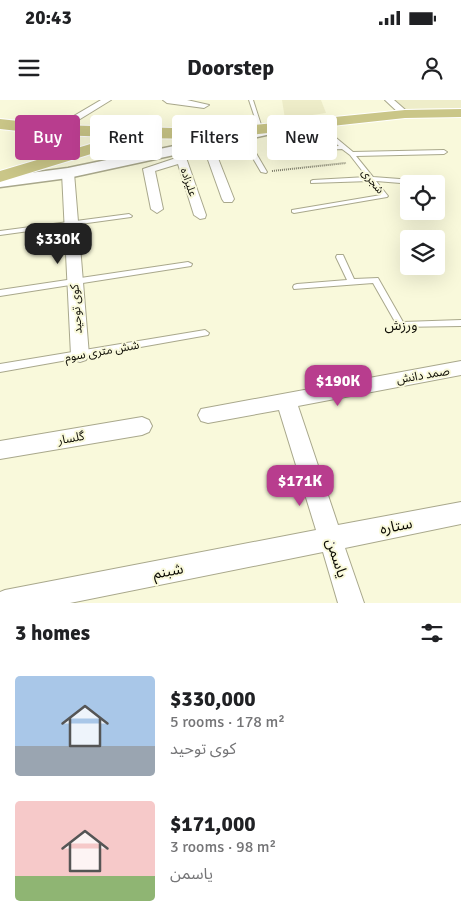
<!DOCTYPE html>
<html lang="en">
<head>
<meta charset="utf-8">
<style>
  :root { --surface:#fff; --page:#f2f2f2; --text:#202124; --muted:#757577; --accent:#b83d8e }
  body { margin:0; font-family:Signika,"Noto Sans Arabic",sans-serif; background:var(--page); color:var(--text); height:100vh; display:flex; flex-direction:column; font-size:19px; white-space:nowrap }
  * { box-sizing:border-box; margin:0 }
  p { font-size:16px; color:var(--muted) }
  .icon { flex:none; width:28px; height:28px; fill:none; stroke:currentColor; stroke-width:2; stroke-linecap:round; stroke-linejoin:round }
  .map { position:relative; height:503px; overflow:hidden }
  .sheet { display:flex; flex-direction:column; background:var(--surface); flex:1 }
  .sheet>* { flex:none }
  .hud { position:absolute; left:15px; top:15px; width:431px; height:45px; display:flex; gap:10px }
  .tools { position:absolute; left:400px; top:75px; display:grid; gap:10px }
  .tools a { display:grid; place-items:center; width:45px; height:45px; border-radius:5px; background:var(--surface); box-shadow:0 5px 20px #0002; font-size:25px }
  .price { position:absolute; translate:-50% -42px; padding:0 11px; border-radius:10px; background:var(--accent); color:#fff; font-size:16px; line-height:32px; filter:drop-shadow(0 1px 2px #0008) }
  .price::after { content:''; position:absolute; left:50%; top:30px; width:15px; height:11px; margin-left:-8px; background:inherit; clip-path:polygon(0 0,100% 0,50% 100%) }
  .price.on { background:#222; color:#fff }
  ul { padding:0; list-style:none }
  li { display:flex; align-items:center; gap:15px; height:125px; padding:0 15px }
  li span { display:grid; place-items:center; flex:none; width:140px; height:100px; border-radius:5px; color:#555 }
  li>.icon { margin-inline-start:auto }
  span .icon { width:60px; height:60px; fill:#fffc; stroke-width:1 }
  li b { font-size:21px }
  h2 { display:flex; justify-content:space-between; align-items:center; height:60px; padding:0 15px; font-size:21px }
  .pill { padding:0 18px; border-radius:5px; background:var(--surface); box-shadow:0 5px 20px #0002; font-size:18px; line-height:45px }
  .pill.on { background:var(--accent); color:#fff }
  .status { display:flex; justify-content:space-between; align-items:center; height:35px; padding:0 25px; background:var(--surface); direction:ltr }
  .status svg { height:14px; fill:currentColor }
  header { display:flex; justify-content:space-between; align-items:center; height:65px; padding:0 15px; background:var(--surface); font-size:22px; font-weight:700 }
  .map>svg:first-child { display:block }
  .built { fill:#eeedc9 }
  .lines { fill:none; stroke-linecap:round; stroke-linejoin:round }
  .lane-casing { stroke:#a9a88c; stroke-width:2 }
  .street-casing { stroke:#a9a88c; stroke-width:2 }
  .secondary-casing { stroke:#a9a88c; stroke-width:3 }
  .primary-casing { stroke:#fff; stroke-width:2 }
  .path { stroke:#82816e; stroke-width:2; stroke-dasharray:1 1; stroke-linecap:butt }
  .lane { fill:#fff; fill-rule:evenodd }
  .street { fill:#fff; fill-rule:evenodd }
  .secondary { fill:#fff; fill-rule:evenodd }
  .primary { fill:#cac688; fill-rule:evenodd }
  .labels { text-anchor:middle; stroke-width:4; stroke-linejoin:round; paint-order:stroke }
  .far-street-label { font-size:11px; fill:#0d0c04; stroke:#f9f9db }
  .street-label { font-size:12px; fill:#0d0c04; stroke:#f9f9db }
  .neighbourhood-label { font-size:14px; fill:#0d0c04; stroke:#f9f9db }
  .near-street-label { font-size:15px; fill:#0d0c04; stroke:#f9f9db }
</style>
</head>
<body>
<div class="status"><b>20:43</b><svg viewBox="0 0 49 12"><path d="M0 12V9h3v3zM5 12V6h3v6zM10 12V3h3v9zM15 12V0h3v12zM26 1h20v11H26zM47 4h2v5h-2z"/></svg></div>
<header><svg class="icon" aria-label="menu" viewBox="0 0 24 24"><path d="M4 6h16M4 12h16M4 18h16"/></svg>Doorstep<svg class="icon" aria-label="person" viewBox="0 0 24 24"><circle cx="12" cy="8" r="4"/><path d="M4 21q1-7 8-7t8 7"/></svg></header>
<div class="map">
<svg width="461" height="503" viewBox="0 0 461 503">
  <rect width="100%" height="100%" fill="#f9f9db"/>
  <path class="built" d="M282,0H321L326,13L285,19Z
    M394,0H461V8L405,9Z"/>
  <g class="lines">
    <g class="lane-casing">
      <path id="lane" d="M249,0H253L263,31L259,30Z
        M313,22H317L353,52L444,50L447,52L444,54L356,56L373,77L413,80L416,82L413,84L376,81L388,96L387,97L294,113L292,112V110L381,95L370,81L311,83V81L313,80L367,77L350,55L342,49L285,52L284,51L287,49L339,46L313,24Z
        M241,35L246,36L267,72L266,73L261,72L240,36Z
        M129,114L132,116L131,117L0,135V131Z
        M337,155H343L354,179L378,178L403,222L461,220V226L398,227L373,183L294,189L293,187L294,185L297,184L347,180L336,157Z
        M188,162L192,164L191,166L0,196V190Z
        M205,230L209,233L208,235L0,272V264Z"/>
    </g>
    <g class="street-casing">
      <path id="street" d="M101,0H111L59,32L50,30Z
        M163,0H187L209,5L204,8L167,3Z
        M385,0H394L410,14L402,16Z
        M207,40L212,43L234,99L232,102H224L222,99L202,43Z
        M178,46L183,49L206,115L205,118L200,119L194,115L178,64L155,71L163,109L157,113L151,109L143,69L176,58L173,49Z
        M68,70L74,73L89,255L86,260L80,262L74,260L71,255L62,73Z
        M461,261V275L298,306L338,425L461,402V424L345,448L364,503H338L323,452L70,503H0V492L5,490L316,430L279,310L208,323L201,321L198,315L201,309Z
        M142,317L149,320L152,326L149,332L142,335L0,359V341Z"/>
    </g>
    <g class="secondary-casing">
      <path id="secondary" d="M275,25L280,26L282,29L280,32L68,78L0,87V77L68,68Z"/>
    </g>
    <g class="primary-casing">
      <path id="primary" d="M461,9V17L405,18L214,39L131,38L130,42L0,82V71L114,37L55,35L0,29V19L55,25L214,29L405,10Z"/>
    </g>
    <path class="path" d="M272,71L346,63"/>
    <use href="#lane" class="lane"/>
    <use href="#street" class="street"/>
    <use href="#secondary" class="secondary"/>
    <use href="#primary" class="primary"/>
  </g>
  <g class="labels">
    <g class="far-street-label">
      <text transform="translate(373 81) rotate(51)" y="4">شجری</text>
      <text transform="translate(189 82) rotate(71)" y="4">علیزاده</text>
    </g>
    <g class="street-label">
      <text transform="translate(76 209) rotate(-94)" y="4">کوی توحید</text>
      <text transform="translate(102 251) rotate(-10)" y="4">شش متری سوم</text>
      <text transform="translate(423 275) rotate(-10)" y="4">صمد دانش</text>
      <text transform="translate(71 338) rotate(-10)" y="4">گلسار</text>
    </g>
    <g class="neighbourhood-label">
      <text x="401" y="230">ورزش</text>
    </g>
    <g class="near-street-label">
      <text transform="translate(396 426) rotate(-11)" y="5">ستاره</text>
      <text transform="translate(337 458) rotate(72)" y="5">یاسمن</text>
      <text transform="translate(168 471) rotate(-11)" y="5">شبنم</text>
    </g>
  </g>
</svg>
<div class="tools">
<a><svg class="icon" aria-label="locate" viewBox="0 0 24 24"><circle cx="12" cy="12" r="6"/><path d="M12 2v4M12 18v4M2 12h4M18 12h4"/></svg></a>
<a><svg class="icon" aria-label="layers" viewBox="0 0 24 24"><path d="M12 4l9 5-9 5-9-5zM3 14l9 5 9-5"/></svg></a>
</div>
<b class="price on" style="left:58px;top:165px">$330K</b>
<b class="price" style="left:338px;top:307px">$190K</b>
<b class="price" style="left:300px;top:407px">$171K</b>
<div class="hud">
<a class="pill on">Buy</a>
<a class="pill">Rent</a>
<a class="pill">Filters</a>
<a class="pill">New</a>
</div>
</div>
<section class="sheet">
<h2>3 homes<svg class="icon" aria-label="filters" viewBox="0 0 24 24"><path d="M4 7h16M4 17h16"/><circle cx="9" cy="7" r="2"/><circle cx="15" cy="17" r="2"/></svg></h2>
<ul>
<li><span style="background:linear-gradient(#a9c7e8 70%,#9aa5b1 0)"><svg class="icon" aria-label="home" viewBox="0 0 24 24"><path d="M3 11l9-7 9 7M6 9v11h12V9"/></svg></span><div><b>$330,000</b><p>5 rooms · 178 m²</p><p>کوی توحید</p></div></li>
<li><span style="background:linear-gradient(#f6c9c9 75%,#8fb573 0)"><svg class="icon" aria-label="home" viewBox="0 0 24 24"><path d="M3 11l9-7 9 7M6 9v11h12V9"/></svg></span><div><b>$171,000</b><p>3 rooms · 98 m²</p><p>یاسمن</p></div></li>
</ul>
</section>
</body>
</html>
